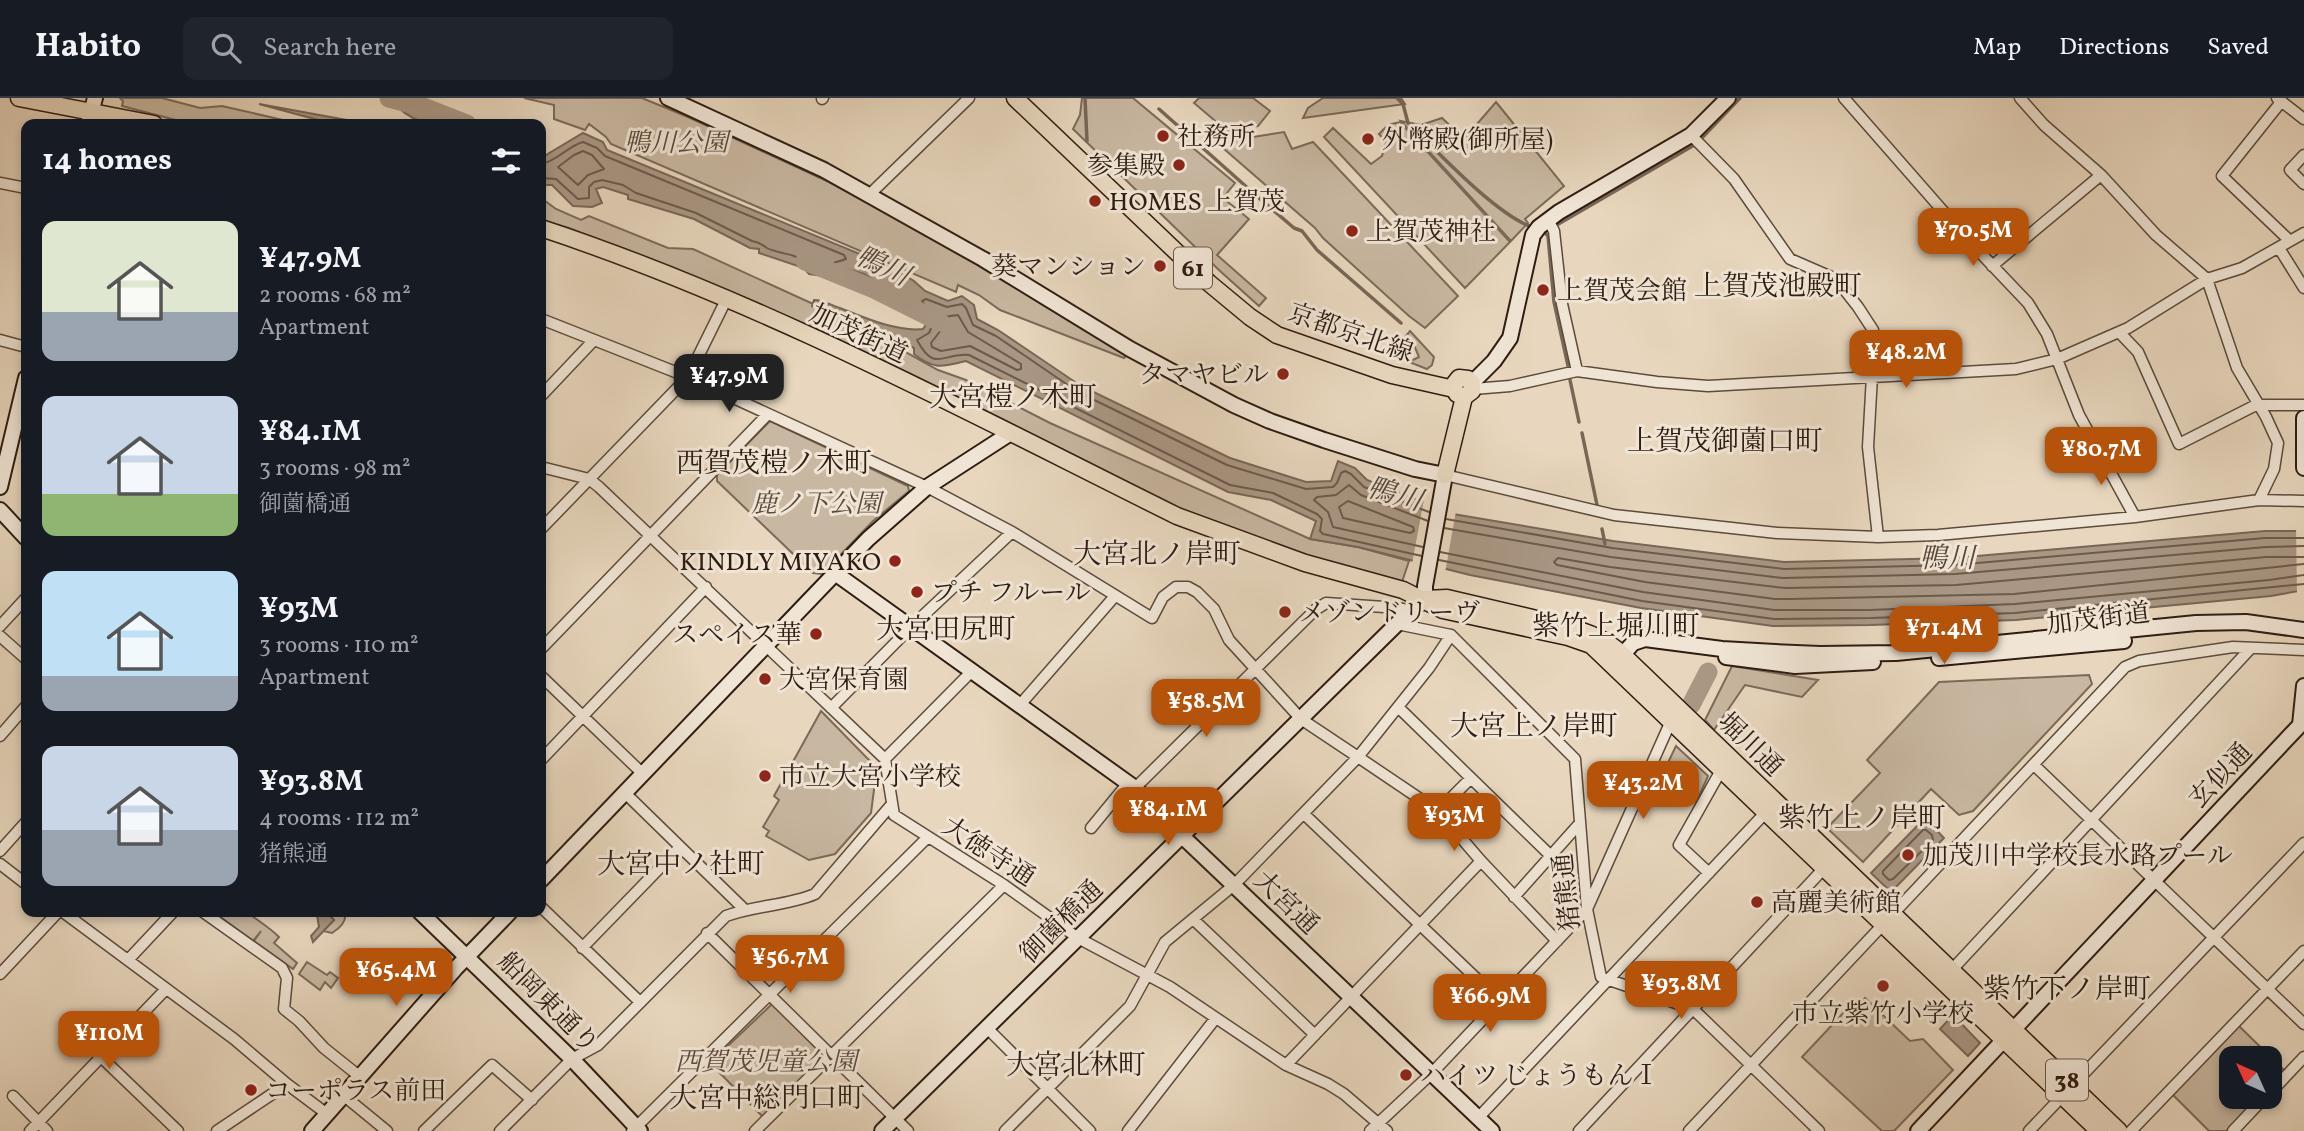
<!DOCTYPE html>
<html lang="en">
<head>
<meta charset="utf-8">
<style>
  :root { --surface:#171b24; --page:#20242c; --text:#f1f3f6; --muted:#9ea1a6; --line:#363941; --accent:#b45309 }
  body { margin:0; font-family:Vollkorn,"Noto Serif JP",serif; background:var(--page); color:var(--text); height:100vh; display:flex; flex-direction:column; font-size:26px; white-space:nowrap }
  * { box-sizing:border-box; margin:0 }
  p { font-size:23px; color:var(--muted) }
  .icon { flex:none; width:38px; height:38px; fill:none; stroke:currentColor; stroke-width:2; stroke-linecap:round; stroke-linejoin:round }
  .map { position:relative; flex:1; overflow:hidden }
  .sheet { position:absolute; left:21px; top:21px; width:525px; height:798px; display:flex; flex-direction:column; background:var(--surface); border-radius:14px; box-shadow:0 4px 10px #0003 }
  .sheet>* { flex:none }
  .needle { width:46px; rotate:315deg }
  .buttons { position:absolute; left:2219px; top:948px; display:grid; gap:14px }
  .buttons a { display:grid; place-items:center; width:63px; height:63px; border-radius:14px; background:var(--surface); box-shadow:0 4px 10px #0003; font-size:35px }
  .price { position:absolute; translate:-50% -60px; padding:0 16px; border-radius:14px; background:var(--accent); color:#fff; font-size:23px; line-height:46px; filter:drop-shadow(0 2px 4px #0008) }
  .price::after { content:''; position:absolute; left:50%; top:42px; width:21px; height:16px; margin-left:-10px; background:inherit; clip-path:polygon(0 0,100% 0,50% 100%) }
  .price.current { background:#222; color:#fff }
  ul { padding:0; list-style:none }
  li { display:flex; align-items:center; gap:21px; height:175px; padding:0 21px }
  li span { display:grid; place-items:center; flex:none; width:196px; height:140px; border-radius:14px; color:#555 }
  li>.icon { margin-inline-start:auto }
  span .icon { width:84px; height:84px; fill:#fffc; stroke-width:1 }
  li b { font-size:30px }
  h2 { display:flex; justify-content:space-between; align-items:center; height:84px; padding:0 21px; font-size:30px }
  header { display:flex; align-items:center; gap:42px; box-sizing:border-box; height:98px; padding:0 35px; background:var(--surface); border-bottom:2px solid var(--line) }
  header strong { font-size:33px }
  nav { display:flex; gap:38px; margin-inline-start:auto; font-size:24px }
  .search { width:490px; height:63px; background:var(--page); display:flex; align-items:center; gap:18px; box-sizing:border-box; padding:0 24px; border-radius:14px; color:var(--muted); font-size:26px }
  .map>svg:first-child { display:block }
  .green { fill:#c8b7a1; stroke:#7b6a5a; stroke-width:2 }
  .water { fill:#a99784; stroke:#786656; stroke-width:2 }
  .pier { fill:#e8d7be }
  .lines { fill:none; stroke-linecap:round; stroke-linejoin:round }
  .shore { stroke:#6c5a4b; stroke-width:2 }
  .stream { stroke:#786656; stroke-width:3.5 }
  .river { stroke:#a99784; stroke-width:19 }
  .street-casing { stroke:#5c4b3d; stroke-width:13 }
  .secondary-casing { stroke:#2e1c12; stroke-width:18 }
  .primary-casing { stroke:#2e1c12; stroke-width:19 }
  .street { stroke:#f0e5d5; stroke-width:10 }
  .secondary { stroke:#f0e5d5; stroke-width:14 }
  .primary { stroke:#e8d7be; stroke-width:16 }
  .poi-dot { fill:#8f2418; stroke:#f0e5d5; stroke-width:2.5 }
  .labels { text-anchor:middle; stroke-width:6; stroke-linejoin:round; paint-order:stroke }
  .shield { fill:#f0e5d5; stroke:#68584c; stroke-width:2 }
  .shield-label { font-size:24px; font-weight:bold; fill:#2e1c12 }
  .poi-label { font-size:26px; fill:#2e1c12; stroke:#f0e5d5; text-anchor:start }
  .park-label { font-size:26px; font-style:italic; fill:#5c4a3d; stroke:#f0e5d5 }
  .street-label { font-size:26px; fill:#2e1c12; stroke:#f0e5d5 }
  .water-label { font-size:28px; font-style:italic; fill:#59473a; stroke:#f0e5d5 }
  .neighbourhood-label { font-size:28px; fill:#2e1c12; stroke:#f0e5d5 }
</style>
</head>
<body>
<header>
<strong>Habito</strong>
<div class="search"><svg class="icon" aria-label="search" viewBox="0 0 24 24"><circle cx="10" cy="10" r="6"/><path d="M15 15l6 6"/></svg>Search here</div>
<nav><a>Map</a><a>Directions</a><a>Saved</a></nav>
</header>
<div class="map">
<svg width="2304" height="1033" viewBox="0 0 2304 1033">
  <rect width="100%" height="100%" fill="#e8d7be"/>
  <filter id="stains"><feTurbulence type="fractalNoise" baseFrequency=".00286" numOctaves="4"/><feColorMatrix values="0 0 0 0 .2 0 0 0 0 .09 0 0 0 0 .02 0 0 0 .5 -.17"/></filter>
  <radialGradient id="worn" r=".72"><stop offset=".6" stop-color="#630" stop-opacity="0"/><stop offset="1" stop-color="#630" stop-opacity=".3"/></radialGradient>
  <path class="green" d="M120,0H162L200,10L222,8L300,26H191L122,8L123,3Z
    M524,0H642L688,19L829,84L917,131L1128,256L1124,260L1000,212L979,197L958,187L956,194L611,46L606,39L589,26L585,32L554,21V7Z
    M1082,0H1133L1235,85L1223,100L1249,121L1217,157L1266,200L1259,208L1220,173L1073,31L1080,17Z
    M1199,0H1253L1270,13L1258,28L1227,33L1194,5Z
    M1323,0H1401L1405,6L1303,20L1308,10Z
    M1496,4L1564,88L1525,121L1528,125L1511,143L1401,23L1421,27L1442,20L1464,41Z
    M1400,24L1510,144L1465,190L1324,39L1333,30L1371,66L1382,58L1386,44L1379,36L1388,27Z
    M1284,34L1292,51L1313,44L1458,198L1425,230L1409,218L1323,140L1315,130L1223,50L1234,42Z
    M541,100L556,111L581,122L589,118L668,150L693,151L846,221L938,272L966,282L1050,325L1310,441L1358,449L1409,463L1401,487L1213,429L732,196L569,130L541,122Z
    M1410,233L1434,259L1432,267L1427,271L1409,264L1419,259L1414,247L1403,252L1401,244Z
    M770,323L908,388L909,393L873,423L822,476L813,475L717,383V377Z
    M1732,568L1818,582L1802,599L1745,587L1714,632L1705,622Z
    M2089,577L2092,586L1973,713L1959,717L1931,691L1863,764L1827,730L1880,675L1867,662L1939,584Z
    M821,613L870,663L875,684L871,715L835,756L809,762L766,738L769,733L763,729L779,702L774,698Z
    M1676,648L1708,678L1696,705L1663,675Z
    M216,814H247C258,823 269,829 279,839L274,845L297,865L293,871L254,843L261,833L253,843L215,815Z
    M327,814L345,815C347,824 340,830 332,835L323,833L334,822Z
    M307,864L327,877L330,874L338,880L331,890L325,884L320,892L299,876Z
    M1865,900L1910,943L1923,941L1953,972L1894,1033H1882L1802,959L1848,910L1852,914Z
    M772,906L821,955V961L763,1019L710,965Z
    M2238,927L2286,974L2270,991V961H2231V999H2262L2229,1033H2209L2171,995Z"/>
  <path class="water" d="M388,0C410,0 416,7 435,16C442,19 450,20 457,21L461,26C425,26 414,27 388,0Z
    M259,6L369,26H333Z
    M583,35L603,44L607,52L872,161L875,166L889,168L914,183L925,193L948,203L962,198L974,207L977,221L998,232L1081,288L1230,360L1306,384L1331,383L1338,363L1355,370L1367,382L1453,416L1613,443L1784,464L1954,460L2265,433H2304V492L2271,498L2016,522L1871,527L1773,528L1641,510L1470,477L1358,449L1310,441L1316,423L1271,402L1228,394L966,263C942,269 934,272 914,256V250L860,224L812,208L814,202C824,202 830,207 840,210C865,220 897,234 923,231L927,225L914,208L864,176L846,171H832L823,178L809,176L804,170L759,155V151L750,150L694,121L628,101V97L603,89L596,91L602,105L592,109L573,108L552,87H541V60Z
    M1925,720L1944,740L1891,794L1871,775Z
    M319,814H326L334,822L313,844L311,838L319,829L317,817Z
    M1953,917L1980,945L1968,958L1940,931Z"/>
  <path class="pier" d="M1424,401L1456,413L1445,475L1412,466Z
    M2296,429H2304V496L2297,497Z"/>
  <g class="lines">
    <path class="shore" d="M583,53L592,57L604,71L588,77L578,87L558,69L574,57Z
      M541,66C556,64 568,48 583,44L597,50L605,58L844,157L846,161C844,162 816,170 814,170C808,167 802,161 794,158C786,155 774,154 767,150C761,146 759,144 752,143L696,115L636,95L623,87L602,82L594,84L589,89V100L578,101L556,81L541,80
      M958,217L968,234L1021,266V271L1017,272L970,248L941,253L932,249L931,245L941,232L943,219Z
      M1348,403L1413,429L1414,433L1410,435L1343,420L1339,409Z
      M1446,421L1612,450L1784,471L1955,467L2265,440H2304
      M1444,430L1611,459L1783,480L1955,476L2266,449L2304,448
      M1423,449L1333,429L1328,414L1314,402L1317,399L1336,397L1349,387L1361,397L1428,423
      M1440,454L1643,494L1774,512H1870L2015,506L2269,482L2304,477
      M1422,458L1323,436L1320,433L1322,421L1317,416L1273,395L1230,387L969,257C943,254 935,276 917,242L929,235L934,224L922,203L926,201L947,209L962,206L966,210L973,227L996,238L1078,294L1227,367L1306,391L1333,389L1337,385L1341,375L1345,373L1351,376L1364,389L1429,414
      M2304,459H2266L1956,487L1785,490L1610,469L1558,460L1554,464L1557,467L1645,484L1775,501H1791L2014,496L2304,466
      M1439,462L1642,503L1774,521L1871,520L2015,515L2304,486
      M1923,732H1926L1932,737L1933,742L1893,781L1889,782L1883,776V773Z"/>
    <path class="stream" d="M1085,0L1087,43
      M1397,0L1403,6L1408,25C1439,55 1496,117 1534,130
      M1159,11L1259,100L1294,130L1302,133L1317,152L1401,225
      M1555,128L1696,46L1740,0
      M1543,133L1548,138L1554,204L1568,268
      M1570,282L1579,324
      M1582,335L1597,407
      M1602,431L1605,446"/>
    <path class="river" d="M389,0L426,10L467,26
      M805,163L874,191L940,224
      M1691,607L1708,574"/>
    <g class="street-casing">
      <path id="street" d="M1844,0L1971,145L2028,205L2047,236L2079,317L2135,419
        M2020,0L2044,27L2101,77L2156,137L2207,181L2237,270L2266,319L2278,345L2274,371L2259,402
        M2277,0L2304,21
        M822,1L823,0
        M2281,4L2222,78L2290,143
        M1691,37L1734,81L1790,161L1836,181L1858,209L1873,232L1874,242L1868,349L1878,439
        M2304,57L2290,72L2304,86
        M0,85L26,90
        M869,97L969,0
        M1548,122L1554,133L1562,206L1577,273
        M2279,150L2304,190
        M1992,168L2101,77
        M541,221L688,279L927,389L1012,434L1152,520L1163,499L1176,489H1188L1197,494L1214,511L1229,542L1301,621L1358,659L1429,570L1451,537
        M2119,234L2138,254L2179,346L2256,307H2304
        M0,242L26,249
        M1473,291L1510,288L1577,273L1657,284L1708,288L2016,271L2057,261L2128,230L2207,181L2242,170L2304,135
        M541,298L594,242
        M541,369L589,381L599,389L885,661L894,717L1004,787L1078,840L1170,889L1286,967L1328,986L1344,996L1387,1033
        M1445,377L1614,417L1777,435L1878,439L1938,437L2135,419L2259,402L2304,403
        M541,431L688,279L727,200
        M1397,526L1451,537L1575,661L1587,811L1601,879L1693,911L1819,1033
        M0,528L26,500
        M0,538L26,561
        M541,551L767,317
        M541,578L642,675
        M1019,608L1115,498
        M1398,609L1551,758
        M831,610L911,529L1012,434
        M0,638L26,608
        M885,661L971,574
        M541,662L706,489
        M2034,667L2304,926
        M1135,690L1315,512L1326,505L1399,510L1412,513
        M624,694L744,811
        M1438,713L1471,680
        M1304,716L1500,903
        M1091,730L1128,685
        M0,753L26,724
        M0,766L26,786
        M1709,775L1679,747L1724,667
        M1514,799L1580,725
        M541,809L640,904
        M63,814L234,941L287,986L327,1016
        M203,814L282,870L287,880L284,911L299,923L324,950L359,978
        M1194,822L1315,937
        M707,835L908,1033
        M582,850L680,749
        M128,862L173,814
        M0,876L58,814
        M1948,876L2250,551
        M987,930L1090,1033
        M101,959L178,1033
        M1286,967L1481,763
        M2270,995L2304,959
        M343,997L387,1033
        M13,998L47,1033
        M1478,1020L1768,712
        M30,1033L166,891
        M217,1033L287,986
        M424,1033L492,967L532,1002
        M500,1033L572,961L598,947L726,818C755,807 787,808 815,796L892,706
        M632,1033L928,739
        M755,1033L1004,787
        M1005,1033L1130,908L1165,844L1234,787L1358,659L1438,713L1481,763L1557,843
        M1128,1033L1215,921
        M1370,1033L1432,975L1587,811L1671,623
        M1579,1033L1827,767
        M1689,1033L2125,569L2139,563L2233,549L2304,552
        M2029,1033L2304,745
        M2131,1033L2304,853
        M2233,1033L2265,999"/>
    </g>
    <g class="secondary-casing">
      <path id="secondary" d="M668,0L824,72L983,161L1130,251L1234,307L1270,323L1324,342L1415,371L1445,377L1425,488V501L1404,519L882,1033
        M88,26L95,0
        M1472,285L1494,263L1510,240L1533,137L1539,129L1559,114L1691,37L1728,0
        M2304,320V370
        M0,389L26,280
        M0,412L26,440
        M835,475L1135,690L1182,738L1492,1033
        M1726,559L1795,568L1873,564
        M1939,560L2124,543
        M1617,563L1633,545L1645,541L1722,551L1775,554L1820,556L1896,555L2196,525L2246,524L2304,532
        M541,782L868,441L927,389L1009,336
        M420,814L572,961L640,1033
        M312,1033L455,871L510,814
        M1918,1033L2300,627L2304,588"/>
    </g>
    <g class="primary-casing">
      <path id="primary" d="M19,0L154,26
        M1015,0L1209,185L1250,219L1277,237L1392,277L1454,291L1457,296L1464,299
        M541,130C762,203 969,315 1177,418L1305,465L1403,492L1443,512L1568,539L1591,547L2099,1033
        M1445,377L1464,299L1472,293V285L1468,281L1459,280L1455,285L1454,291
        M1425,501L1447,500L1545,523
        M1567,529C1589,534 1605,541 1622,556L2119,1033"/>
    </g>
    <use href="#street" class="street"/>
    <use href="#secondary" class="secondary"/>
    <use href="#primary" class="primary"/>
  </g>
  <g class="poi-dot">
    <circle cx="1163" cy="38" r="7"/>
    <circle cx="1368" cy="41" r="7"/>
    <circle cx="1179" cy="67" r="7"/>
    <circle cx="1095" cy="103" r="7"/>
    <circle cx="1352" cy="133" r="7"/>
    <circle cx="1160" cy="168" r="7"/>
    <circle cx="1543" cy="192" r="7"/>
    <circle cx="1283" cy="276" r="7"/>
    <circle cx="895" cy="463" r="7"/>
    <circle cx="917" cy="494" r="7"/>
    <circle cx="1285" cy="514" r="7"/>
    <circle cx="816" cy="536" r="7"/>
    <circle cx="765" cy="581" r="7"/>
    <circle cx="765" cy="678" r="7"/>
    <circle cx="1908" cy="757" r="7"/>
    <circle cx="1757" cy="804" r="7"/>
    <circle cx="1883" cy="888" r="7"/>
    <circle cx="1406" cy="977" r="7"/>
    <circle cx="251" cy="992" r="7"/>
  </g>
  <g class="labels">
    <g class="shield">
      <rect x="1174" y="149.5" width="38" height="41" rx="5"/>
      <rect x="2046" y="961.5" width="42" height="41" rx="5"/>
    </g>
    <g class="shield-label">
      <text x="1193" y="178">61</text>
      <text x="2067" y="990">38</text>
    </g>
    <g class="poi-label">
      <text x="1177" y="47">社務所</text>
      <text x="1382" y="50">外幣殿(御所屋)</text>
      <text x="1165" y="76" text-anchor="end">参集殿</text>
      <text x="1109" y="112">HOMES 上賀茂</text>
      <text x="1366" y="142">上賀茂神社</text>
      <text x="1146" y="177" text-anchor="end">葵マンション</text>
      <text x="1557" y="201">上賀茂会館</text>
      <text x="1269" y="285" text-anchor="end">タマヤビル</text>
      <text x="881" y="472" text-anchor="end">KINDLY MIYAKO</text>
      <text x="931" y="503">プチ フルール</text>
      <text x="1299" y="523">メゾンドリーヴ</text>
      <text x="802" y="545" text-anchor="end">スペイス華</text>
      <text x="779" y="590">大宮保育園</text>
      <text x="779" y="687">市立大宮小学校</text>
      <text x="1922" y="766">加茂川中学校長水路プール</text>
      <text x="1771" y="813">高麗美術館</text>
      <text x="1883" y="924" text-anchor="middle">市立紫竹小学校</text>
      <text x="1420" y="986">ハイツ じょうもんⅠ</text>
      <text x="265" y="1001">コーポラス前田</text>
    </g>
    <g class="park-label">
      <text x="676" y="53">鴨川公園</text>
      <text x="816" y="414">鹿ノ下公園</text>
      <text x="766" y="972">西賀茂児童公園</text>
    </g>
    <g class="street-label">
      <text transform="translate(1351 234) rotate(19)" y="9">京都京北線</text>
      <text transform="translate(859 235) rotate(25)" y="9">加茂街道</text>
      <text transform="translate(2098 520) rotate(-7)" y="9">加茂街道</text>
      <text transform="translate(1751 646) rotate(44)" y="9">堀川通</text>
      <text transform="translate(2220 677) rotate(-47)" y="9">玄似通</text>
      <text transform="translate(989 753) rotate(33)" y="9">大徳寺通</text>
      <text transform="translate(1566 794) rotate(-96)" y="9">猪熊通</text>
      <text transform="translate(1287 804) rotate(44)" y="9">大宮通</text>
      <text transform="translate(1061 823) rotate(-45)" y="9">御薗橋通</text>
      <text transform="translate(549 904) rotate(45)" y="9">船岡東通り</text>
    </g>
    <g class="water-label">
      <text transform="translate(883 167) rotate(25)" y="10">鴨川</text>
      <text transform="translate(1395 395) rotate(16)" y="10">鴨川</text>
      <text x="1947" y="469">鴨川</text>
    </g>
    <g class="neighbourhood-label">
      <text x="1778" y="197">上賀茂池殿町</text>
      <text x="1013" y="308">大宮榿ノ木町</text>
      <text x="1725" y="352">上賀茂御薗口町</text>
      <text x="774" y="374">西賀茂榿ノ木町</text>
      <text x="1157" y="465">大宮北ノ岸町</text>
      <text x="1616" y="537">紫竹上堀川町</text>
      <text x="946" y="540">大宮田尻町</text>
      <text x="1534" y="637">大宮上ノ岸町</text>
      <text x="1862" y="729">紫竹上ノ岸町</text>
      <text x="681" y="775">大宮中ノ社町</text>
      <text x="2067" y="900">紫竹下ノ岸町</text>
      <text x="1076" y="976">大宮北林町</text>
      <text x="767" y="1009">大宮中総門口町</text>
    </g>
  </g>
  <rect width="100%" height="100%" filter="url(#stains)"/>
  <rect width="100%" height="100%" fill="url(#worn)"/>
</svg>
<div class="buttons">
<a><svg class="needle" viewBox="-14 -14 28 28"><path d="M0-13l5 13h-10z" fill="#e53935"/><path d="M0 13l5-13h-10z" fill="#9ea1a6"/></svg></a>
</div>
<b class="price" style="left:1973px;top:170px">¥70.5M</b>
<b class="price" style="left:1906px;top:292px">¥48.2M</b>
<b class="price current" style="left:729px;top:316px">¥47.9M</b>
<b class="price" style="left:2101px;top:389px">¥80.7M</b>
<b class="price" style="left:1944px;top:568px">¥71.4M</b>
<b class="price" style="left:1206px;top:641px">¥58.5M</b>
<b class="price" style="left:1643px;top:723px">¥43.2M</b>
<b class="price" style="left:1168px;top:749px">¥84.1M</b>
<b class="price" style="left:1454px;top:755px">¥93M</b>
<b class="price" style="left:790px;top:897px">¥56.7M</b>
<b class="price" style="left:396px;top:910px">¥65.4M</b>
<b class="price" style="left:1681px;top:923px">¥93.8M</b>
<b class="price" style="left:1490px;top:936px">¥66.9M</b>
<b class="price" style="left:109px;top:973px">¥110M</b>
<section class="sheet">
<h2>14 homes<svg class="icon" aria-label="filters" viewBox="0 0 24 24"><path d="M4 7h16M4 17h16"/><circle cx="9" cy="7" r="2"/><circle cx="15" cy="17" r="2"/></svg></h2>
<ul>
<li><span style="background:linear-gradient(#dfe7d0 65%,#9aa5b1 0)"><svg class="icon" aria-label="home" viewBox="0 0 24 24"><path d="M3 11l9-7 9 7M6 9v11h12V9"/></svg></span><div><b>¥47.9M</b><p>2 rooms · 68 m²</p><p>Apartment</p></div></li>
<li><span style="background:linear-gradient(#c9d6e8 70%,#8fb573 0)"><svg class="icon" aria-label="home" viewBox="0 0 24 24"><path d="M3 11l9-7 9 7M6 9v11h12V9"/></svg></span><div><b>¥84.1M</b><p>3 rooms · 98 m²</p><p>御薗橋通</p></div></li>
<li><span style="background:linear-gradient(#bfe0f5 75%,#9aa5b1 0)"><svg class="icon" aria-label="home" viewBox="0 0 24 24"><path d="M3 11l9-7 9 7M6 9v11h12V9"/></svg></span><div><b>¥93M</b><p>3 rooms · 110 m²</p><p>Apartment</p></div></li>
<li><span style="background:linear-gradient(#c9d6e8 60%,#9aa5b1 0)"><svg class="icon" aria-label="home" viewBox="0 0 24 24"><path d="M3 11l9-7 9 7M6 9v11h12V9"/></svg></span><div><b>¥93.8M</b><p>4 rooms · 112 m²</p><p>猪熊通</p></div></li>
</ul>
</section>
</div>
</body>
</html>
